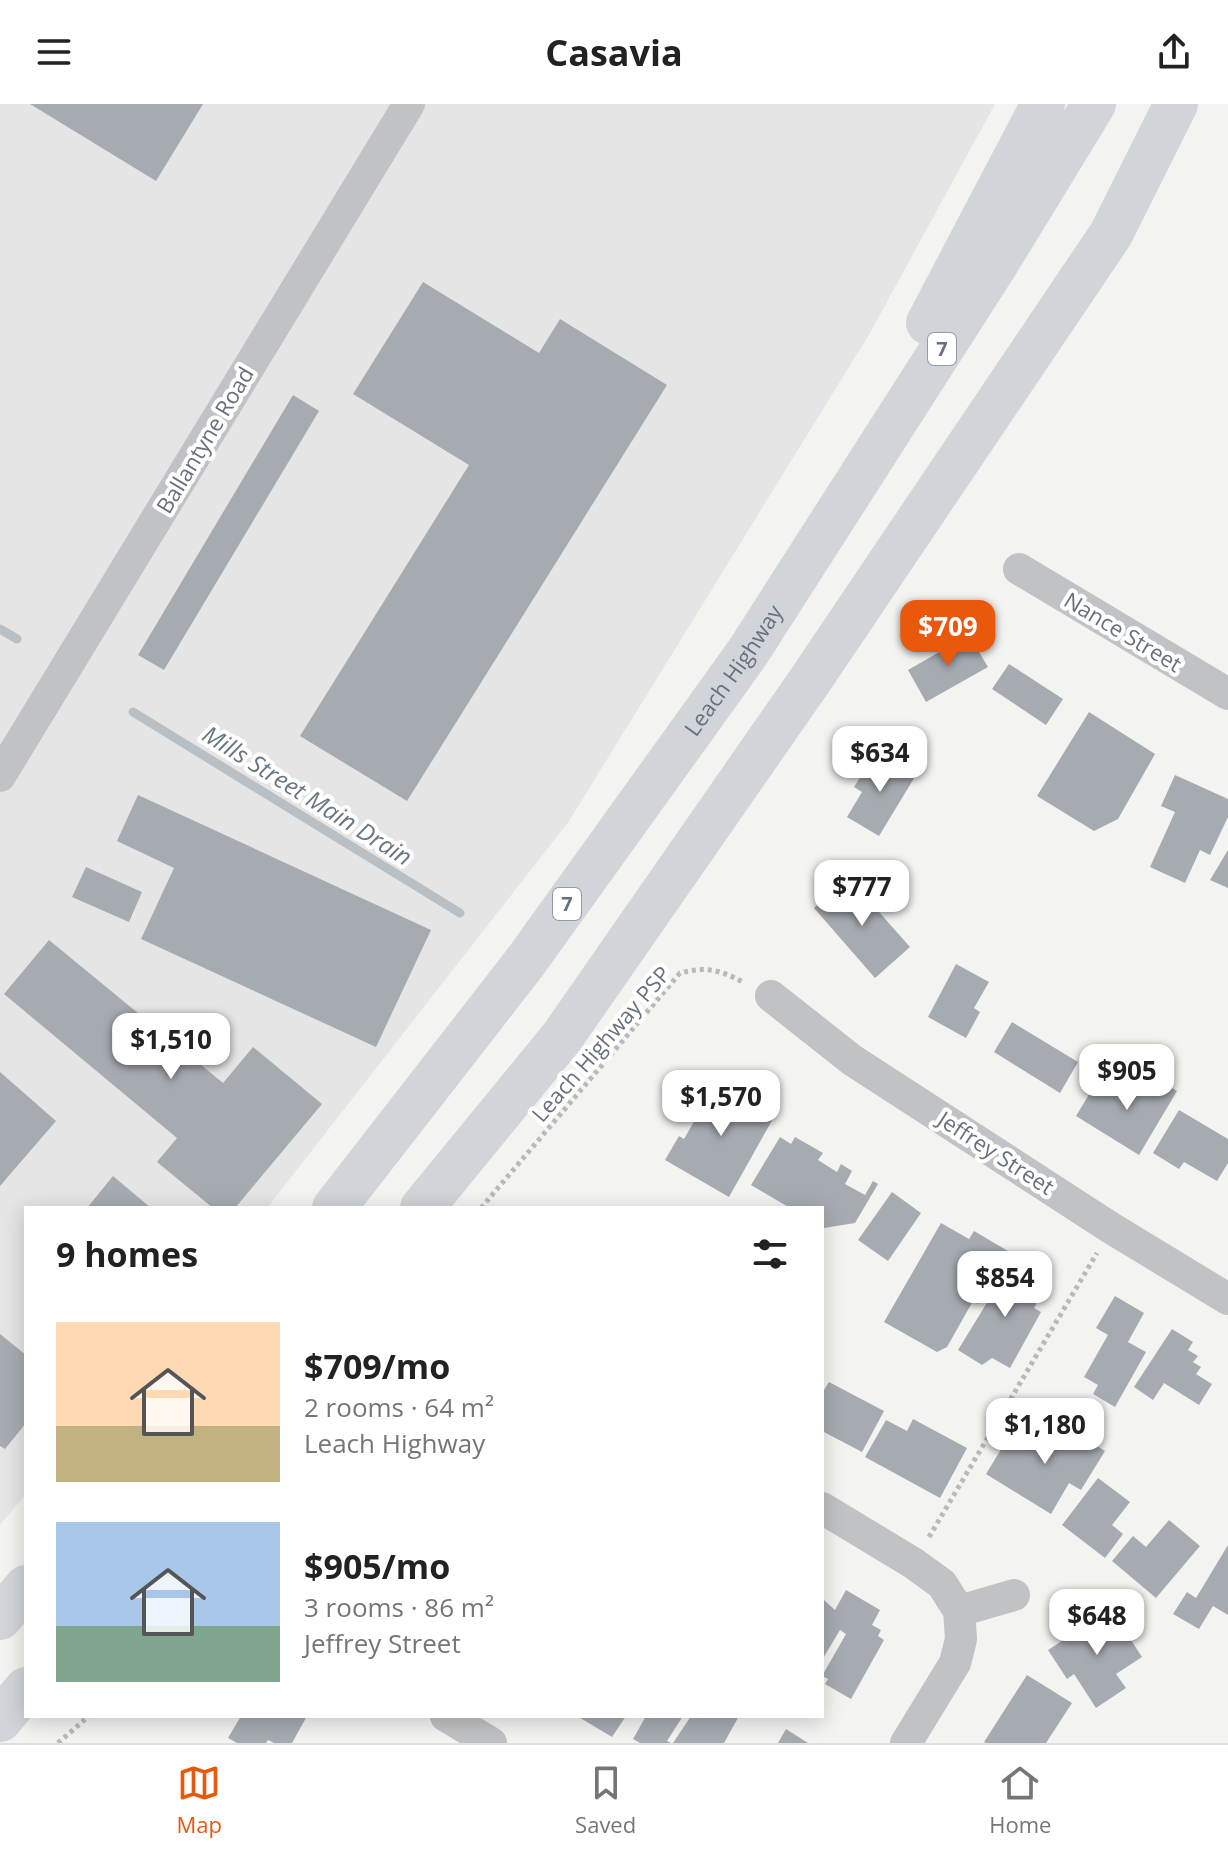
<!DOCTYPE html>
<html lang="en">
<head>
<meta charset="utf-8">
<style>
  :root { --surface:#fff; --page:#f6f6f6; --text:#222; --muted:#767676; --line:#e0e0e0; --accent:#ea580c }
  body { margin:0; font-family:"Open Sans",sans-serif; background:var(--page); color:var(--text); height:100vh; display:flex; flex-direction:column; font-size:30px; white-space:nowrap }
  * { box-sizing:border-box; margin:0 }
  p { font-size:26px; color:var(--muted) }
  .icon { flex:none; width:44px; height:44px; fill:none; stroke:currentColor; stroke-width:2; stroke-linecap:round; stroke-linejoin:round }
  .map { position:relative; flex:1; overflow:hidden }
  .drawer { position:absolute; left:24px; top:1102px; width:800px; height:512px; display:flex; flex-direction:column; background:var(--surface); border-radius:0px; box-shadow:0 4px 20px #0003 }
  .drawer>* { flex:none }
  .price { position:absolute; translate:-50% -68px; padding:0 18px; border-radius:16px; background:#fff; color:#222; font-size:26px; line-height:52px; filter:drop-shadow(0 2px 4px #0008) }
  .price::after { content:''; position:absolute; left:50%; top:48px; width:24px; height:18px; margin-left:-12px; background:inherit; clip-path:polygon(0 0,100% 0,50% 100%) }
  .price.current { background:var(--accent); color:#fff }
  ul { padding:0; list-style:none }
  li { display:flex; align-items:center; gap:24px; height:200px; padding:0 32px }
  li span { display:grid; place-items:center; flex:none; width:224px; height:160px; border-radius:0px; color:#555 }
  li>.icon { margin-inline-start:auto }
  span .icon { width:96px; height:96px; fill:#fffc; stroke-width:1 }
  li b { font-size:34px }
  h2 { display:flex; justify-content:space-between; align-items:center; height:96px; padding:0 32px; font-size:34px }
  header { display:flex; justify-content:space-between; align-items:center; height:104px; padding:0 32px; background:var(--surface); font-size:36px; font-weight:700 }
  .tabs { display:flex; justify-content:space-around; align-items:center; height:112px; border-top:2px solid var(--line); background:var(--surface); font-size:22px; color:var(--muted) }
  .tabs a { display:grid; justify-items:center; gap:4px }
  .tabs .current { color:var(--accent) }
  .map>svg:first-child { display:block }
  .built { fill:#e4e5e4 }
  .lines { fill:none; stroke-linecap:round; stroke-linejoin:round }
  .stream { stroke:#b8c0c5; stroke-width:9 }
  .building { fill:#a6abb2 }
  .path { stroke:#b7b9bc; stroke-width:5; stroke-dasharray:4 4; stroke-linecap:butt }
  .street { stroke:#c0c2c5; stroke-width:32 }
  .highway { stroke:#d1d4d9; stroke-width:44 }
  .labels { text-anchor:middle; stroke-width:8; stroke-linejoin:round; paint-order:stroke }
  .shield { fill:#fff; stroke:#949ba5; stroke-width:2 }
  .shield-label { font-size:20px; font-weight:bold; fill:#66707e }
  .street-label { font-size:22px; fill:#66707e; stroke:#fff }
  .water-label { font-size:24px; font-style:italic; fill:#677882; stroke:#fff }
</style>
</head>
<body>
<header><svg class="icon" aria-label="menu" viewBox="0 0 24 24"><path d="M4 6h16M4 12h16M4 18h16"/></svg>Casavia<svg class="icon" aria-label="share" viewBox="0 0 24 24"><path d="M12 15V3M7 8l5-5 5 5M5 13v7h14v-7"/></svg></header>
<div class="map">
<svg width="1228" height="1639" viewBox="0 0 1228 1639">
  <rect width="100%" height="100%" fill="#f3f4f0"/>
  <path class="built" d="M0,0H995L870,229L569,717L267,1104H26V1390L0,1421Z"/>
  <g class="lines">
    <path class="stream" d="M0,525L17,535
      M133,608L460,809"/>
  </g>
  <path class="building" d="M30,0H203L156,77Z
    M423,178L539,249L560,215L667,281L407,697L300,632L469,361L353,290Z
    M293,291L319,307L164,566L138,551Z
    M969,531L988,563L926,598L908,566Z
    M1009,560L1063,595L1046,621L992,585Z
    M1089,608L1155,650L1118,715L1094,727L1037,692Z
    M881,650L916,671L879,732L847,713L862,688L854,683L866,664L871,667Z
    M1175,671L1228,695V713L1210,751L1200,746L1185,779L1150,763L1175,708L1161,702Z
    M138,691L431,826L376,943L141,835L174,764L117,737Z
    M1228,746V784L1210,776Z
    M86,763L142,788L129,818L72,793Z
    M849,774L910,843L875,874L814,804Z
    M49,836L223,979L253,943L322,1000L235,1104H213L157,1058L177,1034L4,890Z
    M956,860L989,878L974,904L980,908L966,934L928,913Z
    M1012,918L1078,958L1060,989L994,948Z
    M0,968L56,1017L0,1082Z
    M1149,970L1177,987L1139,1051L1076,1012L1099,974L1134,995Z
    M709,977L728,987L732,980L746,987L742,994L774,1013L729,1093L665,1056L679,1032L684,1035L700,1007L694,1003Z
    M1179,1006L1228,1035V1059L1217,1077L1184,1058L1179,1065L1153,1049Z
    M780,1033L791,1040L795,1033L823,1049L818,1056L837,1068L841,1060L852,1067L845,1080L865,1091L873,1077L878,1080L855,1119L824,1124L822,1104H790L751,1081Z
    M113,1072L151,1104H87Z
    M892,1088L921,1109L888,1157L858,1136Z
    M941,1119L969,1135L974,1127L1008,1147L978,1200L973,1197L947,1243L937,1248L884,1218Z
    M1019,1154L1035,1164L1030,1172L1037,1176L1028,1190L1040,1193L1034,1204L1041,1208L1010,1264L992,1254L982,1261L958,1246L1007,1166L1010,1169Z
    M1115,1192L1144,1209L1128,1238L1146,1248L1115,1303L1093,1290L1098,1281L1084,1273L1108,1231L1096,1224Z
    M1172,1225L1193,1238L1188,1246L1198,1252L1193,1258L1201,1263L1196,1270L1212,1280L1199,1301L1164,1279L1153,1296L1134,1283Z
    M0,1230L26,1251V1319L5,1345L0,1342Z
    M829,1278L884,1307L862,1348L822,1327V1285L824,1286Z
    M913,1315L967,1344L940,1394L865,1353L886,1316L907,1327Z
    M1063,1321L1105,1347L1081,1386L1069,1379L1051,1410L986,1370L1011,1329L1027,1339L1035,1327L1053,1338Z
    M1098,1374L1130,1398L1112,1421L1123,1430L1105,1454L1062,1421Z
    M1169,1416L1200,1442L1156,1494L1112,1457L1133,1432L1146,1443Z
    M1228,1441V1511L1213,1502L1199,1525L1173,1510L1187,1488L1196,1494Z
    M846,1486L880,1506L872,1521L881,1526L878,1532L884,1536L851,1595L825,1580L828,1575L822,1572L846,1530L840,1526L822,1556V1500L824,1496L835,1506Z
    M1111,1505L1142,1553L1116,1570L1126,1584L1096,1604L1074,1570L1067,1575L1048,1546Z
    M1027,1571L1072,1599L1046,1639H986L984,1638Z
    M241,1612H307L292,1639H274L268,1636L266,1639H237L228,1634Z
    M577,1612H626L612,1633Z
    M646,1612H683L667,1637L671,1639H640L633,1635Z
    M691,1612H739L724,1639H673Z
    M786,1625L808,1639H778Z"/>
  <g class="lines">
    <path class="path" d="M481,1104L680,869C707,862 719,866 743,878
      M929,1433L1097,1149
      M58,1639L89,1612"/>
    <path class="street" d="M1019,465L1228,590
      M0,672L409,0
      M771,892L852,956L1111,1124L1228,1195
      M822,1404L913,1459L942,1480L959,1507L961,1535L955,1559L906,1639
      M959,1507L1014,1491
      M446,1612L491,1639"/>
    <g class="highway">
      <path d="M928,219L1043,0"/>
      <path id="s1" d="M334,1104L526,857L748,548L997,159L1094,0"/>
      <path d="M422,1104L562,933L811,575L1111,130L1176,0"/>
      <path d="M0,1514L26,1483"/>
      <path d="M0,1616L26,1585"/>
    </g>
  </g>
  <g class="labels">
    <g class="shield">
      <rect x="928" y="229" width="28" height="32" rx="6"/>
      <rect x="553" y="784" width="28" height="32" rx="6"/>
    </g>
    <g class="shield-label">
      <text x="942" y="252">7</text>
      <text x="567" y="807">7</text>
    </g>
    <g class="street-label">
      <text transform="translate(205 336) rotate(-59)" y="8">Ballantyne Road</text>
      <text transform="translate(1123 528) rotate(31)" y="8">Nance Street</text>
      <text dy="8" stroke="none"><textPath href="#s1" startOffset="670">Leach Highway</textPath></text>
      <text transform="translate(601 940) rotate(-49)" y="8">Leach Highway PSP</text>
      <text transform="translate(996 1049) rotate(33)" y="8">Jeffrey Street</text>
    </g>
    <g class="water-label">
      <text transform="translate(307 692) rotate(32)" y="8">Mills Street Main Drain</text>
    </g>
  </g>
</svg>
<b class="price current" style="left:948px;top:564px">$709</b>
<b class="price" style="left:880px;top:690px">$634</b>
<b class="price" style="left:862px;top:824px">$777</b>
<b class="price" style="left:171px;top:977px">$1,510</b>
<b class="price" style="left:1127px;top:1008px">$905</b>
<b class="price" style="left:721px;top:1034px">$1,570</b>
<b class="price" style="left:1005px;top:1215px">$854</b>
<b class="price" style="left:1045px;top:1362px">$1,180</b>
<b class="price" style="left:1097px;top:1553px">$648</b>
<section class="drawer">
<h2>9 homes<svg class="icon" aria-label="filters" viewBox="0 0 24 24"><path d="M4 7h16M4 17h16"/><circle cx="9" cy="7" r="2"/><circle cx="15" cy="17" r="2"/></svg></h2>
<ul>
<li><span style="background:linear-gradient(#ffd9b3 65%,#c2b280 0)"><svg class="icon" aria-label="home" viewBox="0 0 24 24"><path d="M3 11l9-7 9 7M6 9v11h12V9"/></svg></span><div><b>$709/mo</b><p>2 rooms · 64 m²</p><p>Leach Highway</p></div></li>
<li><span style="background:linear-gradient(#a9c7e8 65%,#7fa58c 0)"><svg class="icon" aria-label="home" viewBox="0 0 24 24"><path d="M3 11l9-7 9 7M6 9v11h12V9"/></svg></span><div><b>$905/mo</b><p>3 rooms · 86 m²</p><p>Jeffrey Street</p></div></li>
</ul>
</section>
</div>
<nav class="tabs">
<a class="current"><svg class="icon" aria-label="map" viewBox="0 0 24 24"><path d="M3 6l6-2 6 2 6-2v14l-6 2-6-2-6 2zM9 4v14M15 6v14"/></svg>Map</a>
<a><svg class="icon" aria-label="saved" viewBox="0 0 24 24"><path d="M7 4h10v16l-5-4-5 4z"/></svg>Saved</a>
<a><svg class="icon" aria-label="home" viewBox="0 0 24 24"><path d="M3 11l9-7 9 7M6 9v11h12V9"/></svg>Home</a>
</nav>
</body>
</html>
